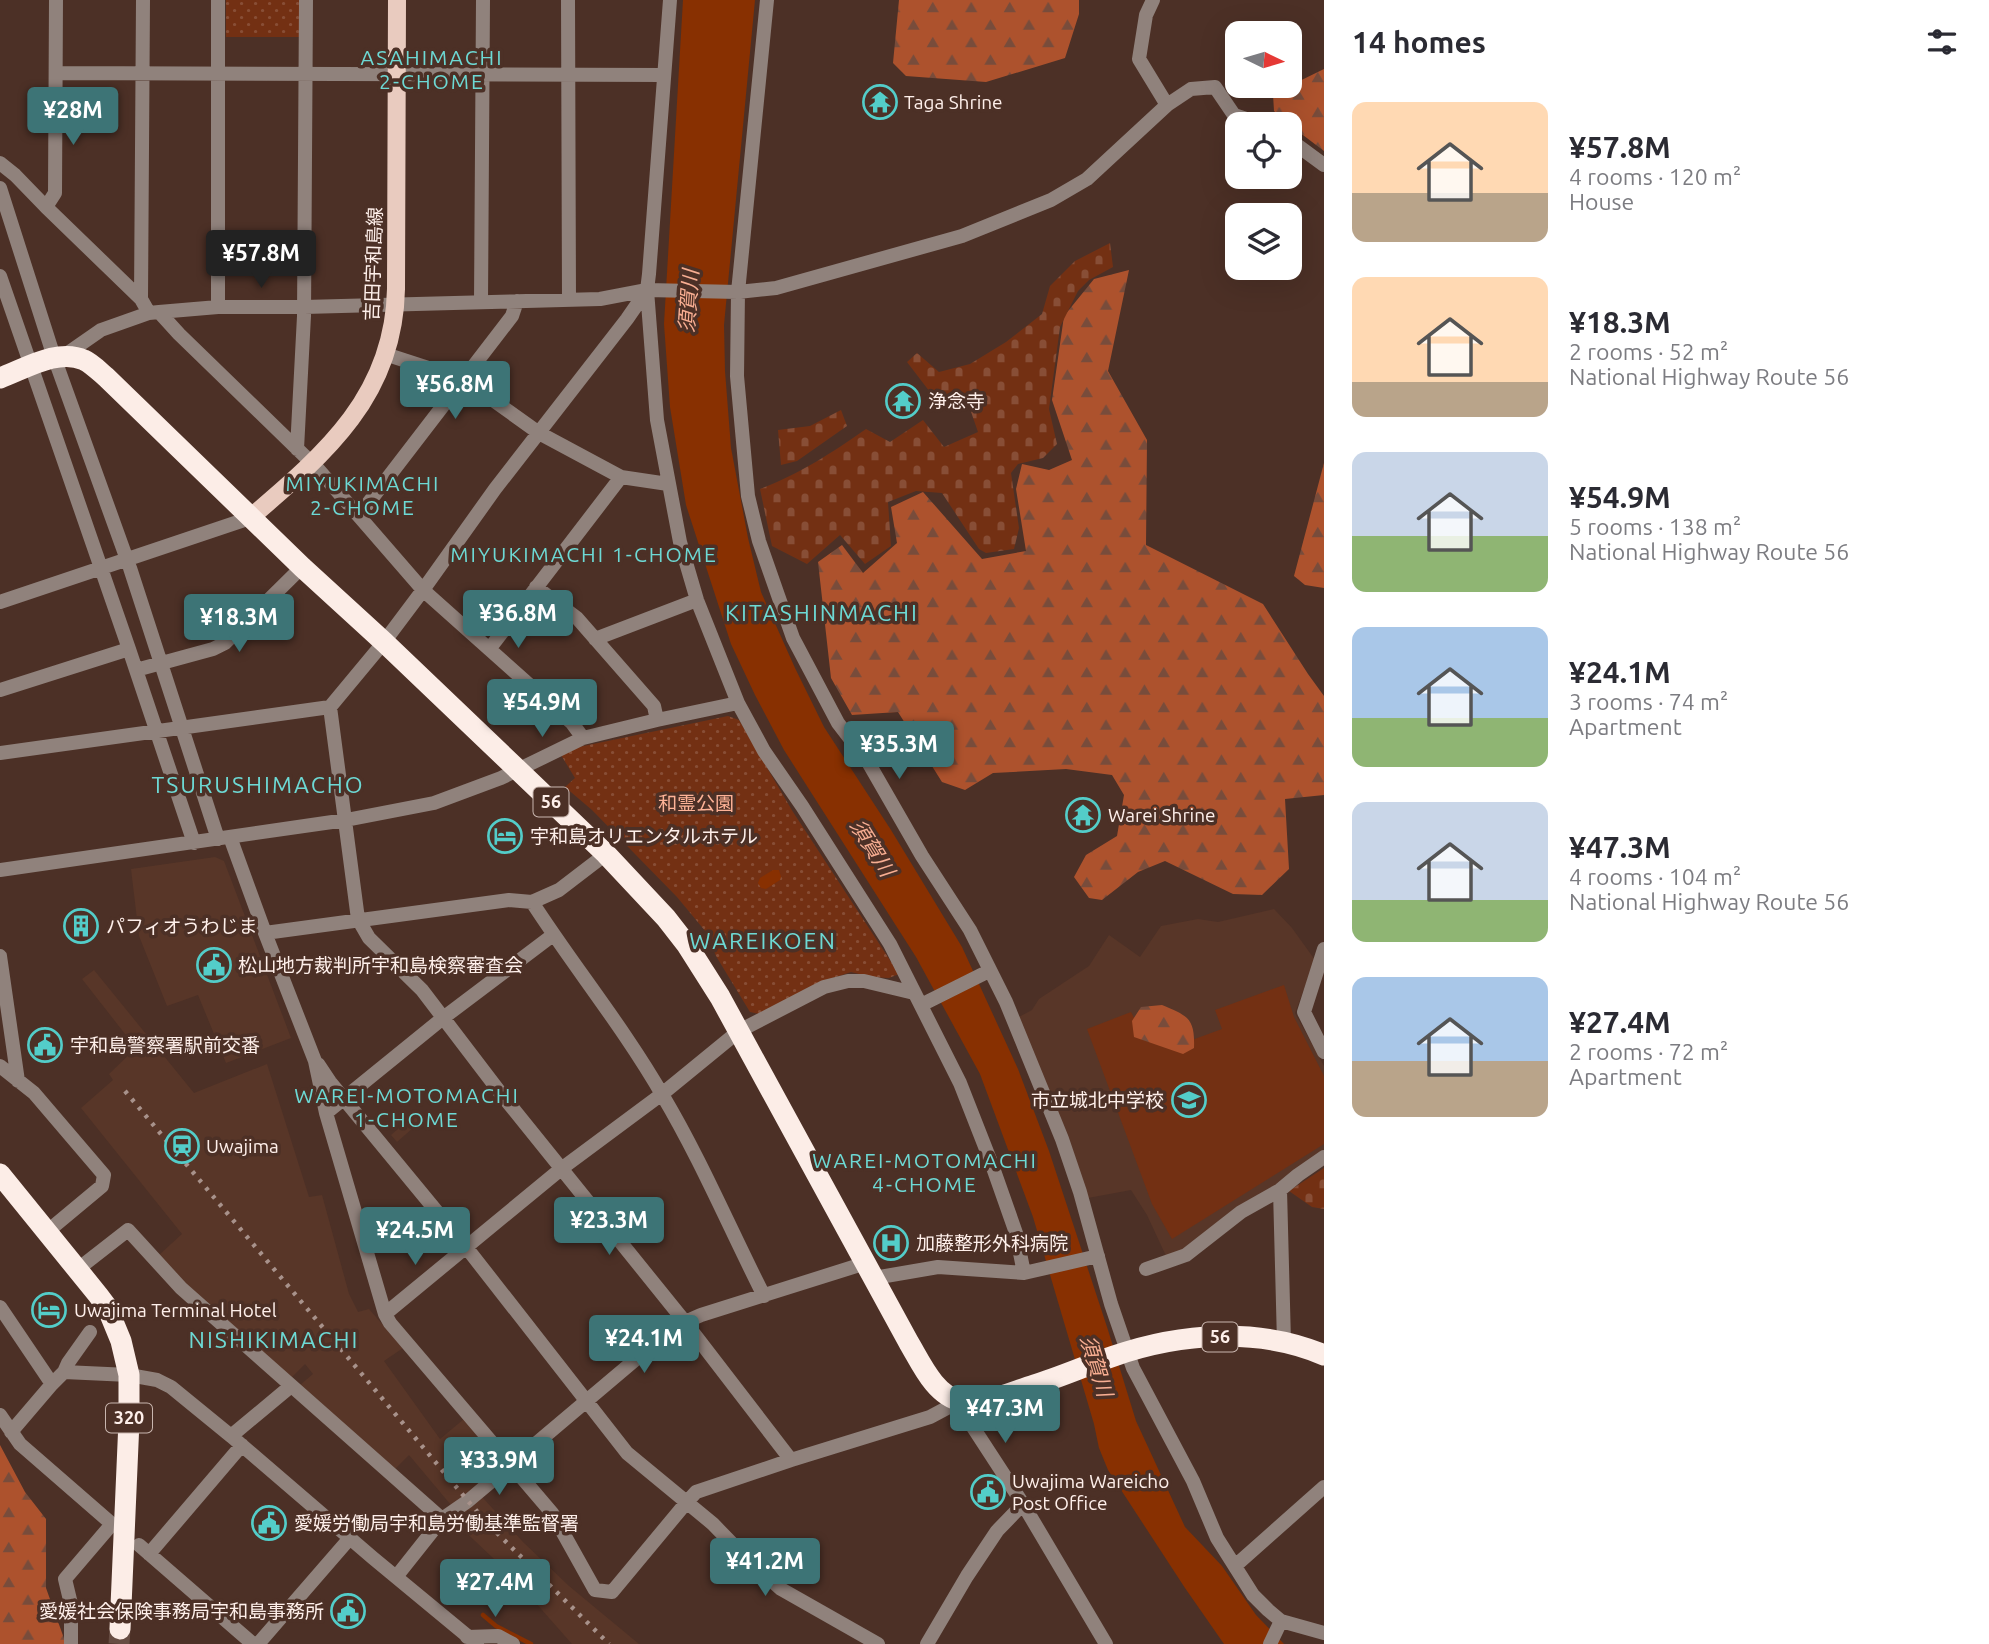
<!DOCTYPE html>
<html lang="en">
<head>
<meta charset="utf-8">
<style>
  :root { --surface:#fff; --page:#f7f7f7; --text:#2b2b33; --muted:#7c7c81; --accent:#3d7476 }
  body { margin:0; font-family:Ubuntu,"Noto Sans JP",sans-serif; background:var(--page); color:var(--text); height:100vh; display:flex; flex-direction:column; font-size:26px; white-space:nowrap }
  * { box-sizing:border-box; margin:0 }
  p { font-size:23px; color:var(--muted) }
  .icon { flex:none; width:38px; height:38px; fill:none; stroke:currentColor; stroke-width:2; stroke-linecap:round; stroke-linejoin:round }
  .map { position:relative; flex:1; overflow:hidden }
  .side { display:flex; flex-direction:column; background:var(--surface); width:665px }
  .side>* { flex:none }
  .needle { width:46px; rotate:95deg }
  .controls { position:absolute; left:1225px; top:21px; display:grid; gap:14px }
  .controls a { display:grid; place-items:center; width:77px; height:77px; border-radius:14px; background:var(--surface); box-shadow:0 7px 28px #0002; font-size:35px }
  .price { position:absolute; translate:-50% -60px; padding:0 16px; border-radius:7px; background:var(--accent); color:#fff; font-size:23px; line-height:46px; filter:drop-shadow(0 2px 4px #0008) }
  .price::after { content:''; position:absolute; left:50%; top:42px; width:21px; height:16px; margin-left:-10px; background:inherit; clip-path:polygon(0 0,100% 0,50% 100%) }
  .price.current { background:#222; color:#fff }
  ul { padding:0; list-style:none }
  li { display:flex; align-items:center; gap:21px; height:175px; padding:0 28px }
  li span { display:grid; place-items:center; flex:none; width:196px; height:140px; border-radius:14px; color:#555 }
  li>.icon { margin-inline-start:auto }
  span .icon { width:84px; height:84px; fill:#fffc; stroke-width:1 }
  li b { font-size:30px }
  h2 { display:flex; justify-content:space-between; align-items:center; height:84px; padding:0 28px; font-size:30px }
  main { display:flex; flex:1; min-height:0 }
  .map>svg:first-child { display:block }
  .built { fill:#583628 }
  .grass { fill:#733013 }
  .forest { fill:url(#forest-firs) }
  .cemetery { fill:url(#cemetery-stones) }
  .park { fill:url(#park-dots) }
  .water { fill:#883001 }
  .lines { fill:none; stroke-linecap:round; stroke-linejoin:round }
  .stream { stroke:#883001; stroke-width:4.5 }
  .highway-tunnel { stroke:#674d43; stroke-width:21; stroke-dasharray:21 10; stroke-linecap:butt }
  .minor { stroke:#90827c; stroke-width:14 }
  .major { stroke:#e9cbbf; stroke-width:18 }
  .highway { stroke:#fcede7; stroke-width:21 }
  .rail { stroke:#a8928b; stroke-width:4.5; stroke-dasharray:3.5 7; stroke-linecap:butt }
  .labels { text-anchor:middle; stroke-width:7; stroke-linejoin:round; paint-order:stroke }
  .shield { fill:#4c3026; stroke:#c9b6af; stroke-width:2 }
  .shield-label { font-size:18px; font-weight:bold; fill:#feefea }
  .poi-label { font-size:19px; fill:#feefea; stroke:#4c3026; text-anchor:start }
  .street-label { font-size:19px; fill:#feefea; stroke:#4c3026 }
  .park-label { font-size:19px; fill:#feb397; stroke:#4c3026 }
  .neighbourhood-label { font-size:21px; letter-spacing:2px; fill:#6dd9d4; stroke:#4c3026 }
  .water-label { font-size:21px; font-style:italic; fill:#f8ae92; stroke:#4c3026 }
  .quarter-label { font-size:23px; letter-spacing:2px; fill:#6dd9d4; stroke:#4c3026 }
</style>
</head>
<body>
<main>
<div class="map">
<svg width="1324" height="1644" viewBox="0 0 1324 1644">
  <defs>
    <pattern id="forest-firs" width="22" height="20" patternUnits="userSpaceOnUse" patternTransform="scale(1.75)"><rect width="22" height="20" fill="#ad522d"/><path d="M5 1l3.5 6h-7zM16 11l3.5 6h-7z" fill="#784c3b"/></pattern>
    <pattern id="cemetery-stones" width="16" height="16" patternUnits="userSpaceOnUse" patternTransform="scale(1.75)"><rect width="16" height="16" fill="#733013"/><path d="M2 7V4a2 2 0 0 1 4 0v3zM10 15v-3a2 2 0 0 1 4 0v3z" fill="#884e36"/></pattern>
    <pattern id="park-dots" width="8" height="8" patternUnits="userSpaceOnUse" patternTransform="scale(1.75)"><rect width="8" height="8" fill="#733013"/><path d="M2 2h.1M6 6h.1" fill="none" stroke="#884e36" stroke-width="1.8" stroke-linecap="round"/></pattern>
  </defs>
  <rect width="100%" height="100%" fill="#4c3026"/>
  <path class="built" d="M215,857L224,861L291,1038L226,1063L198,995L167,1006L139,936L131,869Z
    M1274,909L1292,928L1315,960L1295,1013L1324,1066V1153L1183,1251L1167,1258L1147,1215L1131,1190L1088,1198L1068,1135L1017,1018L1032,1010L1039,999L1089,966L1109,935L1140,957L1161,926L1198,919L1218,922Z
    M94,970L194,1093L267,1064L309,1197L322,1195L349,1294L358,1312L369,1309L403,1348L384,1361L440,1439L464,1419L502,1466L474,1488L523,1542L569,1586L639,1644H572L512,1576L457,1524L461,1517L409,1455L395,1469L300,1385L313,1374L305,1364L291,1378L200,1299L159,1255L182,1234L81,1108L113,1080L109,1074L136,1048L82,979Z
    M416,1113L422,1120L397,1142L391,1135Z"/>
  <path class="grass" d="M1284,985L1294,1017L1324,1076V1144L1172,1239L1152,1204L1087,1029L1131,1012L1146,1041L1181,1044L1222,1029L1215,1010Z"/>
  <path class="forest" d="M899,0H1079V14L1065,58L986,82L906,76L893,63Z
    M1324,69V151L1295,129L1274,111L1273,94Z
    M1129,270L1108,371L1147,440L1146,545L1263,604L1308,674L1324,696V795L1285,799L1289,869L1262,895L1233,894L1165,861L1138,872L1102,900L1089,898L1074,877L1086,855L1117,836L1124,795L1112,775L1066,769L993,773L965,790L942,782L898,712L852,715L831,678L818,562L842,545L863,573L897,543L891,507L923,492L982,559L1026,551L1016,489L1022,464L1049,470L1072,460L1052,400L1064,316L1094,279Z
    M1324,463V588L1305,585L1294,576Z
    M1162,1005C1188,1016 1195,1018 1194,1048L1183,1054L1134,1037L1132,1021L1141,1007Z
    M0,1445L25,1492L46,1519V1588L66,1644H0Z"/>
  <path class="cemetery" d="M1110,243L1113,267L1089,280L1078,291L1060,327L1049,409L1057,444L1043,458L1018,464L1011,473L1019,528L1014,549L986,553L979,549L942,493L916,491L888,502L891,546L865,564L840,535L807,564L772,546L760,489C801,473 830,454 866,429L890,442L923,420L944,447L978,432L968,403L957,408L941,390L933,396L907,362L917,353L939,372L970,364L1006,342L1042,314L1050,286L1075,261Z
    M841,410L847,426L797,461L781,465L778,430L810,426Z
    M1324,1168V1209L1312,1207L1289,1191Z"/>
  <path class="park" d="M226,0H299V37H226Z
    M728,716L739,720L793,812L899,974L889,978L872,977L851,972L821,982L759,1014L750,1012L716,956L706,932L677,897L592,810L565,787L575,778L561,755L574,748Z"/>
  <path class="water" d="M683,0H755L724,325L725,371L731,448L748,538L761,592L795,668L824,727L891,830L962,947L1018,1069L1049,1151L1108,1330L1136,1421L1185,1527L1222,1566L1256,1615L1284,1644H1224L1185,1588L1108,1470L1099,1448L1094,1424L1033,1217L980,1074L916,957L784,750L755,695L731,644L686,505L670,407L664,324Z
    M773,870H779L781,877L780,880L766,889L761,888L758,883L760,878Z"/>
  <g class="lines">
    <path class="stream" d="M483,1615L496,1626L531,1644"/>
    <path class="highway-tunnel" d="M119,1644L120,1629"/>
    <path class="minor" d="M143,0L141,299L149,313
      M568,0L569,299
      M670,0L649,274L647,290L657,420L680,542L697,600L738,703L764,751L802,806L890,944L960,1083L991,1162L1016,1233L1024,1273
      M767,0L738,292L737,376L748,496L759,541L793,638L838,723L868,762L922,856L970,930L1006,1002L1062,1139L1080,1192L1111,1304L1133,1368L1193,1481L1217,1538L1253,1595L1268,1610L1281,1621L1324,1633
      M56,73L664,75
      M1167,105L1191,89L1215,87L1234,115L1261,124
      M1290,140L1324,165
      M0,163L15,175L46,207L141,299
      M0,188L54,357L130,568L218,839
      M46,207L55,193L56,0
      M0,276L129,649L194,843
      M481,302L483,0
      M218,307V0
      M159,312L179,334L318,469L423,590L572,723L583,738
      M385,354L465,380L539,433L621,477
      M65,355L101,330L149,313L159,312L218,307H304L600,299L647,290L738,292L776,288L962,236L1051,200L1087,179L1167,105L1139,59L1146,15L1153,0
      M297,449L304,316L306,0
      M358,514L363,510L512,316L517,301
      M536,587L577,618L654,706L657,720
      M0,602L250,518
      M595,639L697,600
      M490,648L621,477L668,484
      M136,670L213,649L225,643L302,567
      M0,690L129,649
      M330,707L358,919L369,938L422,990L502,1095L685,1322L791,1460
      M0,753L330,707L384,642L423,590L495,489L627,319L647,290
      M230,837L265,933L315,1061L326,1113L385,1314L390,1323L552,1513L595,1590L612,1592L686,1503L696,1492L791,1460L930,1417L960,1401L967,1418L1023,1504L1106,1644
      M0,870L346,820L434,803L501,778L583,738L657,720L738,703
      M532,902C574,967 624,1028 663,1096C701,1160 730,1229 764,1296
      M265,933L509,900L532,902L559,890L606,854
      M1324,949L1304,1012L1324,1052
      M0,956L18,1081
      M921,1005L989,971
      M318,1064L330,1082L466,1247L627,1453L713,1524L746,1558L781,1589L878,1644
      M0,1066L34,1093L104,1175L102,1186L48,1231
      M326,1113L443,1018L553,935
      M1280,1190L1284,1342
      M78,1269L128,1230L181,1288L442,1519
      M1146,1269L1186,1255L1241,1212L1280,1190L1298,1175L1324,1157
      M874,1278L938,1267L1024,1273L1098,1256
      M0,1307L52,1384
      M385,1314L561,1169L662,1094L739,1031L824,987L848,981H864L914,993
      M64,1372L68,1363L90,1332
      M0,1415L20,1444L112,1524L65,1579L71,1604V1644
      M11,1432L52,1384L64,1372L129,1375L157,1380L171,1387L231,1436L373,1558L477,1644
      M231,1436L291,1386
      M139,1545L253,1644
      M149,1554L242,1445
      M1235,1566L1324,1487
      M396,1577L442,1519L468,1501L674,1327L701,1315L866,1263
      M467,1637L498,1636L513,1644
      M258,1644L350,1538
      M927,1644L967,1576L997,1531L1023,1504
      M1270,1644L1281,1621"/>
    <path class="major" d="M250,518C325,454 394,396 396,289L397,0"/>
    <path class="highway" d="M0,378C25,369 58,348 84,360C91,363 99,371 106,377L302,567L384,642L606,854L666,918L687,945L720,997L909,1343C921,1363 935,1396 961,1401C985,1405 1011,1392 1034,1385C1061,1377 1087,1365 1114,1356C1180,1333 1259,1327 1324,1355
      M0,1174L98,1295L107,1307L121,1341L129,1375V1421L120,1629"/>
    <path class="rail" d="M125,1091L468,1501L488,1524L609,1644"/>
  </g>
  <defs>
    <g id="temple-ring" transform="scale(1.75)"><circle r="9.5" fill="#4c3026" stroke="#53cdc9" stroke-width="1.5"/><path d="M0-6L5-2H3V0L6.5 2.5H4V6H1.5V3h-3V6H-4V2.5H-6.5L-3 0V-2H-5Z" fill="#53cdc9"/></g>
    <g id="hotel-ring" transform="scale(1.75)"><circle r="9.5" fill="#4c3026" stroke="#53cdc9" stroke-width="1.5"/><path d="M-6-4.5h1.5V1H6V5H4.5V3h-9V5H-6ZM-4 0a1.8 1.8 0 1 1 3.6 0ZM.5 0V-2.5h3Q6-2.5 6 0Z" fill="#53cdc9"/></g>
    <g id="building-ring" transform="scale(1.75)"><circle r="9.5" fill="#4c3026" stroke="#53cdc9" stroke-width="1.5"/><path d="M-4-6H4V6H1V3H-1V6H-4ZM-2.5-4.3h1.7v1.8h-1.7ZM.8-4.3h1.7v1.8H.8ZM-2.5-1h1.7V.8h-1.7ZM.8-1h1.7V.8H.8Z" fill="#53cdc9"/></g>
    <g id="civic-ring" transform="scale(1.75)"><circle r="9.5" fill="#4c3026" stroke="#53cdc9" stroke-width="1.5"/><path d="M-.6-6.5H3V-4.5H.6V-3L4-1V1h2V6H-6V1h2V-1L-.6-3ZM-1.2 2.5V6h2.4V2.5Z" fill="#53cdc9"/></g>
    <g id="school-ring" transform="scale(1.75)"><circle r="9.5" fill="#4c3026" stroke="#53cdc9" stroke-width="1.5"/><path d="M0-5L7-2L0 1L-7-2ZM-4 1L0 2.5L4 1V4Q0 6-4 4Z" fill="#53cdc9"/></g>
    <g id="station-ring" transform="scale(1.75)"><circle r="9.5" fill="#4c3026" stroke="#53cdc9" stroke-width="1.5"/><path d="M-3-6H3Q5-6 5-4V2Q5 4 3 4L4.5 6H3L1.5 4h-3L-3 6H-4.5L-3 4Q-5 4-5 2V-4Q-5-6-3-6ZM-3.5-4v3h7v-3ZM-3.5 1v1.5H-2V1ZM2 1v1.5H3.5V1Z" fill="#53cdc9"/></g>
    <g id="hospital-ring" transform="scale(1.75)"><circle r="9.5" fill="#4c3026" stroke="#53cdc9" stroke-width="1.5"/><path d="M-5-5h3v3.5h4V-5h3V5h-3V1.5h-4V5h-3Z" fill="#53cdc9"/></g>
  </defs>
  <g fill-rule="evenodd">
    <use href="#temple-ring" x="880" y="102"/>
    <use href="#temple-ring" x="903" y="401"/>
    <use href="#temple-ring" x="1083" y="815"/>
    <use href="#hotel-ring" x="505" y="836"/>
    <use href="#building-ring" x="81" y="926"/>
    <use href="#civic-ring" x="214" y="965"/>
    <use href="#civic-ring" x="45" y="1045"/>
    <use href="#school-ring" x="1189" y="1100"/>
    <use href="#station-ring" x="182" y="1146"/>
    <use href="#hospital-ring" x="891" y="1243"/>
    <use href="#hotel-ring" x="49" y="1310"/>
    <use href="#civic-ring" x="988" y="1492"/>
    <use href="#civic-ring" x="269" y="1523"/>
    <use href="#civic-ring" x="348" y="1611"/>
  </g>
  <g class="labels">
    <g class="shield">
      <rect x="533.5" y="787.5" width="35" height="29" rx="5"/>
      <rect x="1202.5" y="1322.5" width="35" height="29" rx="5"/>
      <rect x="106" y="1403.5" width="46" height="29" rx="5"/>
    </g>
    <g class="shield-label">
      <text x="551" y="808">56</text>
      <text x="1220" y="1343">56</text>
      <text x="129" y="1424">320</text>
    </g>
    <g class="poi-label">
      <text x="904" y="109">Taga Shrine</text>
      <text x="928" y="408">浄念寺</text>
      <text x="1108" y="822">Warei Shrine</text>
      <text x="530" y="843">宇和島オリエンタルホテル</text>
      <text x="106" y="933">パフィオうわじま</text>
      <text x="238" y="972">松山地方裁判所宇和島検察審査会</text>
      <text x="70" y="1052">宇和島警察署駅前交番</text>
      <text x="1164" y="1107" text-anchor="end">市立城北中学校</text>
      <text x="206" y="1153">Uwajima</text>
      <text x="916" y="1250">加藤整形外科病院</text>
      <text x="74" y="1317">Uwajima Terminal Hotel</text>
      <text x="1012" y="1488">Uwajima Wareicho<tspan x="1012" dy="22">Post Office</tspan></text>
      <text x="294" y="1530">愛媛労働局宇和島労働基準監督署</text>
      <text x="324" y="1618" text-anchor="end">愛媛社会保険事務局宇和島事務所</text>
    </g>
    <g class="street-label">
      <text transform="translate(373 264) rotate(-88)" y="7">吉田宇和島線</text>
    </g>
    <g class="park-label">
      <text x="696" y="810">和霊公園</text>
    </g>
    <g class="neighbourhood-label">
      <text x="432" y="65">ASAHIMACHI<tspan x="432" dy="24">2-CHOME</tspan></text>
      <text x="363" y="491">MIYUKIMACHI<tspan x="363" dy="24">2-CHOME</tspan></text>
      <text x="584" y="562">MIYUKIMACHI 1-CHOME</text>
      <text x="407" y="1103">WAREI-MOTOMACHI<tspan x="407" dy="24">1-CHOME</tspan></text>
      <text x="925" y="1168">WAREI-MOTOMACHI<tspan x="925" dy="24">4-CHOME</tspan></text>
    </g>
    <g class="water-label">
      <text transform="translate(689 301) rotate(-86)" y="7">須賀川</text>
      <text transform="translate(872 848) rotate(58)" y="7">須賀川</text>
      <text transform="translate(1096 1366) rotate(73)" y="7">須賀川</text>
    </g>
    <g class="quarter-label">
      <text x="822" y="621">KITASHINMACHI</text>
      <text x="258" y="793">TSURUSHIMACHO</text>
      <text x="763" y="949">WAREIKOEN</text>
      <text x="274" y="1348">NISHIKIMACHI</text>
    </g>
  </g>
</svg>
<div class="controls">
<a><svg class="needle" viewBox="-14 -14 28 28"><path d="M0-13l5 13h-10z" fill="#e53935"/><path d="M0 13l5-13h-10z" fill="#7c7c81"/></svg></a>
<a><svg class="icon" aria-label="locate" viewBox="0 0 24 24"><circle cx="12" cy="12" r="6"/><path d="M12 2v4M12 18v4M2 12h4M18 12h4"/></svg></a>
<a><svg class="icon" aria-label="layers" viewBox="0 0 24 24"><path d="M12 4l9 5-9 5-9-5zM3 14l9 5 9-5"/></svg></a>
</div>
<b class="price" style="left:73px;top:147px">¥28M</b>
<b class="price current" style="left:261px;top:290px">¥57.8M</b>
<b class="price" style="left:455px;top:421px">¥56.8M</b>
<b class="price" style="left:518px;top:650px">¥36.8M</b>
<b class="price" style="left:239px;top:654px">¥18.3M</b>
<b class="price" style="left:542px;top:739px">¥54.9M</b>
<b class="price" style="left:899px;top:781px">¥35.3M</b>
<b class="price" style="left:609px;top:1257px">¥23.3M</b>
<b class="price" style="left:415px;top:1267px">¥24.5M</b>
<b class="price" style="left:644px;top:1375px">¥24.1M</b>
<b class="price" style="left:1005px;top:1445px">¥47.3M</b>
<b class="price" style="left:499px;top:1497px">¥33.9M</b>
<b class="price" style="left:765px;top:1598px">¥41.2M</b>
<b class="price" style="left:495px;top:1619px">¥27.4M</b>
</div>
<section class="side">
<h2>14 homes<svg class="icon" aria-label="filters" viewBox="0 0 24 24"><path d="M4 7h16M4 17h16"/><circle cx="9" cy="7" r="2"/><circle cx="15" cy="17" r="2"/></svg></h2>
<ul>
<li><span style="background:linear-gradient(#ffd9b3 65%,#b9a48a 0)"><svg class="icon" aria-label="home" viewBox="0 0 24 24"><path d="M3 11l9-7 9 7M6 9v11h12V9"/></svg></span><div><b>¥57.8M</b><p>4 rooms · 120 m²</p><p>House</p></div></li>
<li><span style="background:linear-gradient(#ffd9b3 75%,#b9a48a 0)"><svg class="icon" aria-label="home" viewBox="0 0 24 24"><path d="M3 11l9-7 9 7M6 9v11h12V9"/></svg></span><div><b>¥18.3M</b><p>2 rooms · 52 m²</p><p>National Highway Route 56</p></div></li>
<li><span style="background:linear-gradient(#c9d6e8 60%,#8fb573 0)"><svg class="icon" aria-label="home" viewBox="0 0 24 24"><path d="M3 11l9-7 9 7M6 9v11h12V9"/></svg></span><div><b>¥54.9M</b><p>5 rooms · 138 m²</p><p>National Highway Route 56</p></div></li>
<li><span style="background:linear-gradient(#a9c7e8 65%,#8fb573 0)"><svg class="icon" aria-label="home" viewBox="0 0 24 24"><path d="M3 11l9-7 9 7M6 9v11h12V9"/></svg></span><div><b>¥24.1M</b><p>3 rooms · 74 m²</p><p>Apartment</p></div></li>
<li><span style="background:linear-gradient(#c9d6e8 70%,#8fb573 0)"><svg class="icon" aria-label="home" viewBox="0 0 24 24"><path d="M3 11l9-7 9 7M6 9v11h12V9"/></svg></span><div><b>¥47.3M</b><p>4 rooms · 104 m²</p><p>National Highway Route 56</p></div></li>
<li><span style="background:linear-gradient(#a9c7e8 60%,#b9a48a 0)"><svg class="icon" aria-label="home" viewBox="0 0 24 24"><path d="M3 11l9-7 9 7M6 9v11h12V9"/></svg></span><div><b>¥27.4M</b><p>2 rooms · 72 m²</p><p>Apartment</p></div></li>
</ul>
</section>
</main>
</body>
</html>
